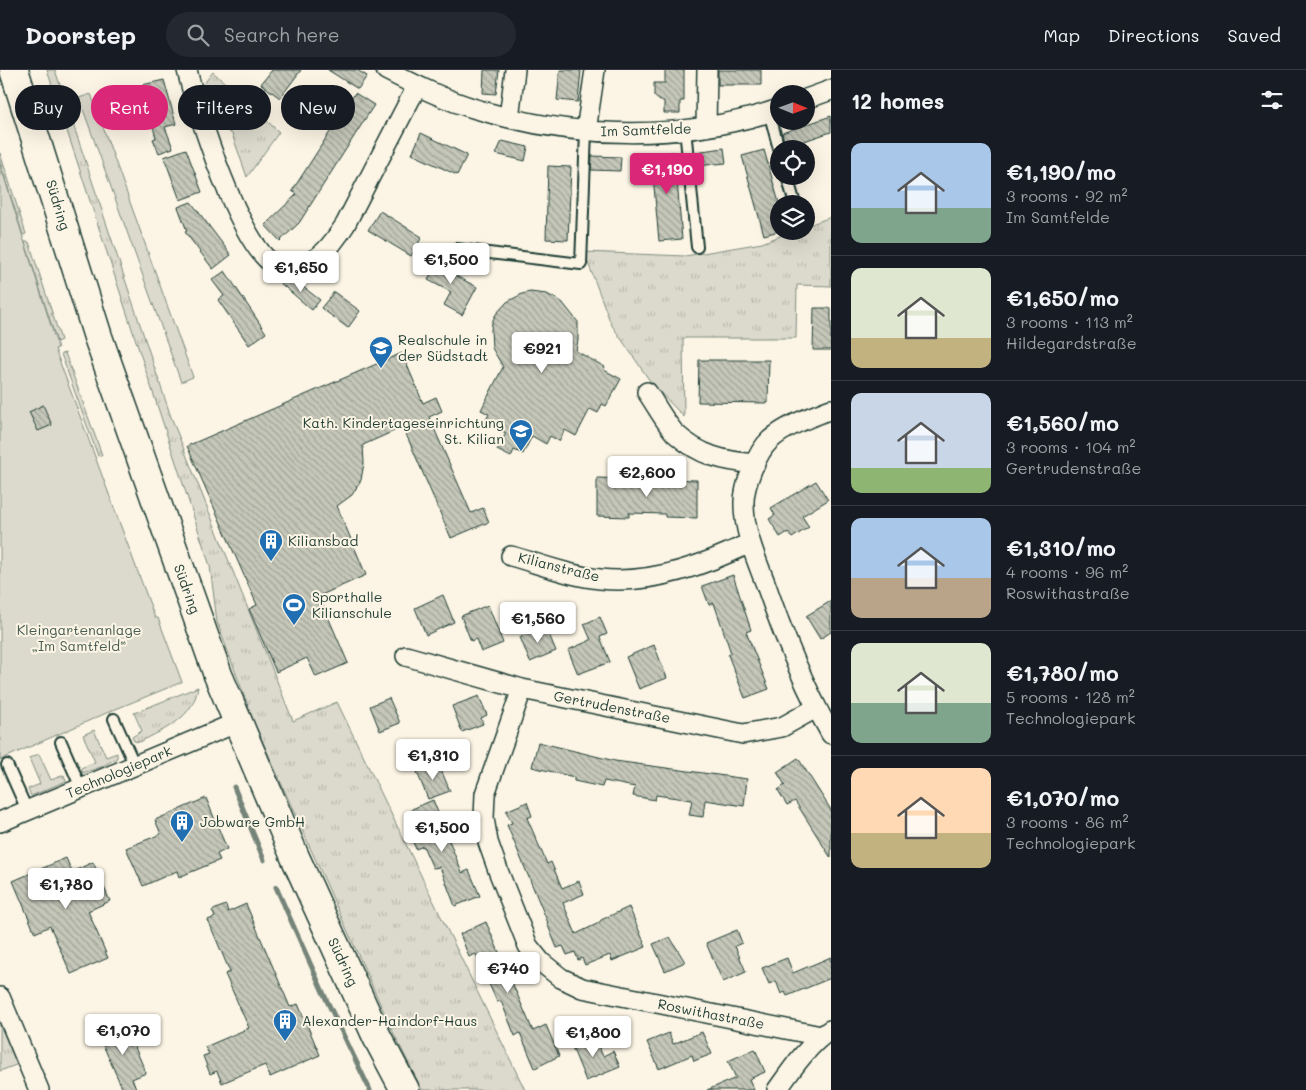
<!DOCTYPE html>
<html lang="en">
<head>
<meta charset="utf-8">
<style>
  :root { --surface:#171b24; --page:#242831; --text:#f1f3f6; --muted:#9ea1a6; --line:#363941; --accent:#db2777 }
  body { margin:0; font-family:Mali,sans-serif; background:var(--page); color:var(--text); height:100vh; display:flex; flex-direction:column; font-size:19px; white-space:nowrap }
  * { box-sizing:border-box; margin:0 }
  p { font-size:16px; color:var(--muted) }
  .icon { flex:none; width:28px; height:28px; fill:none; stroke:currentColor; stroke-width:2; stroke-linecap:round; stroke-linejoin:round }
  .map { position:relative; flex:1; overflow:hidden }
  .panel { display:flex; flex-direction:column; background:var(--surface); width:475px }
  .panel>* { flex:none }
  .hud { position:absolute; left:15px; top:15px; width:475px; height:45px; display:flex; gap:10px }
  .needle { width:32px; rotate:91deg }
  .tools { position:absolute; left:770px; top:15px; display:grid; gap:10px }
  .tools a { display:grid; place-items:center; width:45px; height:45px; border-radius:50%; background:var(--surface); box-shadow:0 5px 20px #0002; font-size:25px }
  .price { position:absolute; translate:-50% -42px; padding:0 11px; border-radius:5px; background:#fff; color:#222; font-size:16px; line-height:32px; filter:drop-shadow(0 1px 2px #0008) }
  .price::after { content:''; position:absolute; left:50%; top:30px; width:15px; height:11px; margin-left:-8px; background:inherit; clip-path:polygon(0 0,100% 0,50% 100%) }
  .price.on { background:var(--accent); color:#fff }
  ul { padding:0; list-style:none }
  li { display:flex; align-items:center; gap:15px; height:125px; padding:0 20px }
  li+li { border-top:1px solid var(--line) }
  li span { display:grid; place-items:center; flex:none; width:140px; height:100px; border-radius:10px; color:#555 }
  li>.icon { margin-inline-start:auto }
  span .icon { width:60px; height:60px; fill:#fffc; stroke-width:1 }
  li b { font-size:21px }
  h2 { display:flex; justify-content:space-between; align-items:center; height:60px; padding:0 20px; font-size:21px }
  .pill { padding:0 18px; border-radius:22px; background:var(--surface); box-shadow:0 5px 20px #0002; font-size:18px; line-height:45px }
  .pill.on { background:var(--accent); color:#fff }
  header { display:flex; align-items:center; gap:30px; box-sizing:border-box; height:70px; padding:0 25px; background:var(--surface); border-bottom:1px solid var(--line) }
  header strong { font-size:24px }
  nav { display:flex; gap:28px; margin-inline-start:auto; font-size:18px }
  .search { width:350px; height:45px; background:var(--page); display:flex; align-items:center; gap:12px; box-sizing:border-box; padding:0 18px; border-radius:28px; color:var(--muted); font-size:19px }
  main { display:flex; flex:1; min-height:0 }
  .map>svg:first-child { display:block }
  .grass { fill:url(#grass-tufts); stroke:#7e8c80 }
  .garden { fill:#dcdacc; stroke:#7e8c80 }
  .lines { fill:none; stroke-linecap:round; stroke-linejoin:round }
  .stream { stroke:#758479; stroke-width:5 }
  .building { fill:url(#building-back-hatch); stroke:#1f3d34 }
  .service-casing { stroke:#1f3d34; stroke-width:14 }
  .minor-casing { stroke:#1f3d34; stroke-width:22 }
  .secondary-casing { stroke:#1f3d34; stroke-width:31 }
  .service { stroke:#fcf5e5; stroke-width:10 }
  .minor { stroke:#fcf5e5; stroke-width:19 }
  .secondary { stroke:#fcf5e5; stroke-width:28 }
  .labels { text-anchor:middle; stroke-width:4; stroke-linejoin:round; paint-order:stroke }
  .street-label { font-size:14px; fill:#1f3d34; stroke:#fcf5e5 }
  .poi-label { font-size:14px; fill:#1f3d34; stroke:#fcf5e5; text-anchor:start }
  .park-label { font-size:14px; fill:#455c52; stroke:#fcf5e5 }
</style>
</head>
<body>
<header>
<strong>Doorstep</strong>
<div class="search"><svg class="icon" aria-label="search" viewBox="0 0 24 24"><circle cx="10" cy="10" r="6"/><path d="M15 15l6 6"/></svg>Search here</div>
<nav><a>Map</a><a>Directions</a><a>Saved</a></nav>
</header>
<main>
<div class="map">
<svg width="831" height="1020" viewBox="0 0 831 1020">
  <defs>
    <pattern id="grass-tufts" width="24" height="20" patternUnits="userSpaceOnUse" patternTransform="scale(1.25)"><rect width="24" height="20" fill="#dcdacc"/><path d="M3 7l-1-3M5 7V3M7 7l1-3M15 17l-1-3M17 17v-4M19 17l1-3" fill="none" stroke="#bcbcb0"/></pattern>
    <pattern id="building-back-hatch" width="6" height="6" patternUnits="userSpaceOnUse" patternTransform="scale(1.25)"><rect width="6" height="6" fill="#c5c7b9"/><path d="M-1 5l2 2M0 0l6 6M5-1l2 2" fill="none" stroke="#9fa397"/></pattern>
  </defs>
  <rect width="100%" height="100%" fill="#fcf5e5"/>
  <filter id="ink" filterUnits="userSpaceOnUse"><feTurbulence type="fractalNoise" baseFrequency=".02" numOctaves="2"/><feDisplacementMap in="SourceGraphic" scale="10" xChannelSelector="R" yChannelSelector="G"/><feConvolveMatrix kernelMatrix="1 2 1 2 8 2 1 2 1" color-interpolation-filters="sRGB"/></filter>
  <g filter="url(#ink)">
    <path class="grass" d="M47,0H55L171,347L293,651L337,632L525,1020H422L392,960L255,655L217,552L210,496Z
      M213,2L279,62L247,107L232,64L212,52L203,15Z
      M0,83L26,164L23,165L0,92Z
      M831,147V216L797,215L796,268H683L684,347L652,314L611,254L584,182L685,186L762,173L793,161H806V156Z
      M25,172H29L61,270L57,272Z
      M65,283L102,385L98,386L61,284Z
      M198,617C193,649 166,658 140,672L134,671L132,667L142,661L134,643Z
      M94,660L106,687L117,683V688L101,697L83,703L81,698L95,692L83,665Z
      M39,684L51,710L64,705L66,711L31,726L28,719L40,714L29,688Z
      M0,946L21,993L0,1001Z"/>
    <path class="garden" d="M91,24L193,307L181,312L79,28Z
      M0,94L58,278L55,279L155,548H158L182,612L111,641L0,690Z"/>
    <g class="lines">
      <path class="stream" d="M234,717L264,790
        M276,817L327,931L370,1020"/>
    </g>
    <path class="building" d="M272,0H301L280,28L261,14Z
      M328,0H357L367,6L358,19Z
      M484,0H499L496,24L483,23Z
      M560,0H581L578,32L557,30Z
      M665,0H684V31H680V43H664V31H660L654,26V13H665Z
      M718,0H761V15H718Z
      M164,10L176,54L165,57L173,78L159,83L153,69L156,68L142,15Z
      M355,23L374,35L299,153L280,171L265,155L297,124L292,121Z
      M831,46V62L786,77L782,63Z
      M421,63L467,85L457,105L412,84Z
      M502,71L528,77L525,91L496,84Z
      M724,78L726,93L696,96L694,82Z
      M186,79L202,122L180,130L164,87Z
      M764,80L779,133V161L764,165L742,86Z
      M674,82V84H681L682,98L676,99L682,169L659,171L651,84Z
      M592,86L621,87L620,101L591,100Z
      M548,96L571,97L568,170L546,169Z
      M191,132L231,185L213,199L185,162L187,161L178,137Z
      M380,141L422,167L411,186L368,160Z
      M431,187L458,201L456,206L477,217L462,245L444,235L451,222L428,210L431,204L422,200Z
      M225,201L266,263L249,275L218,230L224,226L212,210Z
      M282,209H293L320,230L312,240L279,212Z
      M334,222L360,241L348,258L321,238Z
      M530,222L547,224L562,232L578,252V270L576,281L605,297L604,300L621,309L606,336L602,334L598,343L590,339L576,366L565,360L559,371L550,366L546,374L532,366L523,384L514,380L511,387L497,380L506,363L485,352L489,344L481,340L503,297L492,278L491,260L492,252L496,244L507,232L522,224Z
      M814,238H831V280H813Z
      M402,283L423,333L436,327L442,341L429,347L471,443L483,438L489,452L451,468L403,357L363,375L364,393L361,410L352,425L337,436L366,505L319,526L348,593L316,607L307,588L276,602L249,539L257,535L187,376Z
      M699,290H769L768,333L698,332Z
      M43,335L52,355L38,361L29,342Z
      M597,408L629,409V412L665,413V409L697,410V448L665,447V444L629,443V447L597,446Z
      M816,411L828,430L802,446L809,457L792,468L788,462L780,467L769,449L775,445L771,438Z
      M733,505L751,560L746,562L769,619L745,628L728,585L731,583L714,533L709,535L702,516Z
      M443,525L454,552L426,565L415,538Z
      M831,531V562L820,569L806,546Z
      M488,535L503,573L481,582L476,569L471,571L461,546Z
      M600,547L607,564L600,567L610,592L578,604L568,580L591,570L584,554Z
      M546,557L556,581L530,592L520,567Z
      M654,575L667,608L639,619L626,587Z
      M479,626L487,645L481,648L483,654L462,662L452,636Z
      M389,628L400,653L380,661L370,636Z
      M538,672L615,691L747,709L744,736L705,730L703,747L689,745L692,730L656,725L655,730L633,726L635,717L604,711L602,717L574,711V707L532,697Z
      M798,688L831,740V788L795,731L787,735L778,720L785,715L777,702Z
      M438,693L450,721L428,729L417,702Z
      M206,728L227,779L217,784L220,790L179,807L177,801L143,816L126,778L161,764L155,750Z
      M433,730L462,803L469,800L480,826L455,836L440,797L433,798L423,776L416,779L407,759L418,754L412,739Z
      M527,732L532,746L527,748L547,794L551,792L562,818L579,811L584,824L563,833L576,864L599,853L601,850L629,837L646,877L612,891L610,885L585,895L582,888L578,890L575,882L567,885L563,876L557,878L547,853H548L507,755L512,753L506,741Z
      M66,788L72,802L93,792L110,831L88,841L108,888L71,904L50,856L35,863L13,811Z
      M246,834L290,937L298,934L320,985L270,1007L265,995L222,1013L217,1001L210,1004L203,986L209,984L205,977L249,958L225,904L230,902L208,850L215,847L212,841L218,838L226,835L228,842Z
      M486,852L533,961L546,955L559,986L535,998L520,963L515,966L501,931L497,932L476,884L469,887L460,864Z
      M737,860L742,873L735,876L746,902L723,912L706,873Z
      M670,867L685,892L665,901L653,874Z
      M831,887V908L787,926L785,922L781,924L776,911L769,914L762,898L787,888L793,903Z
      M125,954L146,1003L132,1009L137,1020H123L99,966Z
      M702,962L712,984L694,991L692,985L659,999L647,972L669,963L673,974Z
      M592,963L603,986L613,981L620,997L586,1011L570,972Z
      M755,979L765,1002L749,1009L754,1020H707L736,1008L728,991Z"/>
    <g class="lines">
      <g class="service-casing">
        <path id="service" d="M769,42L779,79
          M685,59L697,177
          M787,106L795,134
          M456,179L581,194L586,61
          M114,649L135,696
          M61,672L81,718
          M7,695L27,740"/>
      </g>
      <g class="minor-casing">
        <path id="minor" d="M187,0C196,39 241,179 275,195C281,198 288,198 294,197C319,193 332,175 345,155L417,16
          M386,0C415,15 445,30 476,39C574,69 681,72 779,39
          M806,29L831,20
          M509,48L515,0
          M706,57L707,0
          M586,61L595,0
          M647,322C656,335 666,354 676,364C700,386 724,391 755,394
          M831,339C811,347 787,355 770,370C757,382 743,417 744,435C744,462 757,491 766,515C784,567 804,617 831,664
          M511,486C540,494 570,506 600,509C651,515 705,495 750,473
          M406,586L522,619L743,664L782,657L816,638
          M522,619L485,724L484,748L488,772L499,803L528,876L541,892L561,908L582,918L821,966
          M0,752L238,652
          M0,927L39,1020
          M777,1020C792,999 808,975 830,960"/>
      </g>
      <g class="secondary-casing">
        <path id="secondary" d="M14,0L98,267L218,605L295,787L377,967L405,1020"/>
      </g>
      <use href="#service" class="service"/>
      <use href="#minor" class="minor"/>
      <use href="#secondary" class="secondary"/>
    </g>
  </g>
  <defs>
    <g id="school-pin" transform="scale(1.25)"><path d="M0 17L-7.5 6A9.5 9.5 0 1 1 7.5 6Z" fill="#1f6fb2" stroke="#fcf5e5"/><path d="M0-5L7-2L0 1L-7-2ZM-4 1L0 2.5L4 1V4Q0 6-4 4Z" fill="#fff"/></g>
    <g id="building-pin" transform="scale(1.25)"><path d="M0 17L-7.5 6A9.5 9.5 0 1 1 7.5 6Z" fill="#1f6fb2" stroke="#fcf5e5"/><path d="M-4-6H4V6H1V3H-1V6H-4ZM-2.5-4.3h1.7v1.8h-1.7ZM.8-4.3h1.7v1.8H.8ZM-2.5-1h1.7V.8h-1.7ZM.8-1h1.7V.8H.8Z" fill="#fff"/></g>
    <g id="stadium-pin" transform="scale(1.25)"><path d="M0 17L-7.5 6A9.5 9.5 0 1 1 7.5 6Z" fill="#1f6fb2" stroke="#fcf5e5"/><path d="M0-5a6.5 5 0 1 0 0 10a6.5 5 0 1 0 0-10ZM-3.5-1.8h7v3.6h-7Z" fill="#fff"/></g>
  </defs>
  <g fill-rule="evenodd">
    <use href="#school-pin" x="381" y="278"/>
    <use href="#school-pin" x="521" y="361"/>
    <use href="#building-pin" x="271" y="471"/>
    <use href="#stadium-pin" x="294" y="535"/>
    <use href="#building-pin" x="182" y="752"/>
    <use href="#building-pin" x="285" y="951"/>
  </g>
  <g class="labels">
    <g class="street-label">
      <text transform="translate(646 60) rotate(-2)" y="5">Im Samtfelde</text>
      <text transform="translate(58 135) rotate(73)" y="5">Südring</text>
      <text transform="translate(559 497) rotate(14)" y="5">Kilianstraße</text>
      <text transform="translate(187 519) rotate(70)" y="5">Südring</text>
      <text transform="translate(612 637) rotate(11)" y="5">Gertrudenstraße</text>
      <text transform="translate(119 702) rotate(-23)" y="5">Technologiepark</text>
      <text transform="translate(343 892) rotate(65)" y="5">Südring</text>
      <text transform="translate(711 944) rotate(11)" y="5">Roswithastraße</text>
    </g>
    <g class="poi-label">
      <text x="398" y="275">Realschule in<tspan x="398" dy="16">der Südstadt</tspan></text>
      <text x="504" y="358" text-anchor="end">Kath. Kindertageseinrichtung<tspan x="504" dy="16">St. Kilian</tspan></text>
      <text x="288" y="476">Kiliansbad</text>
      <text x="312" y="532">Sporthalle<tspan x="312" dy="16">Kilianschule</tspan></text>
      <text x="200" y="757">Jobware GmbH</text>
      <text x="302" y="956">Alexander-Haindorf-Haus</text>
    </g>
    <g class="park-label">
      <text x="79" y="565">Kleingartenanlage<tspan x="79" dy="16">„Im Samtfeld“</tspan></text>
    </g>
  </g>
</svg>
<div class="tools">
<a><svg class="needle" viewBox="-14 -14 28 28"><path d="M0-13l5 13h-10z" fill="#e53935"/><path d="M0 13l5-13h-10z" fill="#9ea1a6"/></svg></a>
<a><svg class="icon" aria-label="locate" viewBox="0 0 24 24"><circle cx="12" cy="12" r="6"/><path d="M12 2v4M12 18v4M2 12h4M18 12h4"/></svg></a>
<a><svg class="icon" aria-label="layers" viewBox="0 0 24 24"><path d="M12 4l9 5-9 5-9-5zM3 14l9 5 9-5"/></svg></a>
</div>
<b class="price on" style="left:667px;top:125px">€1,190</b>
<b class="price" style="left:451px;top:215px">€1,500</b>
<b class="price" style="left:301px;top:223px">€1,650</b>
<b class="price" style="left:542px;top:304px">€921</b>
<b class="price" style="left:647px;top:428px">€2,600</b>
<b class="price" style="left:538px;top:574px">€1,560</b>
<b class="price" style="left:433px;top:711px">€1,310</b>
<b class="price" style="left:442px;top:783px">€1,500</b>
<b class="price" style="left:66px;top:840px">€1,780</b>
<b class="price" style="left:508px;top:924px">€740</b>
<b class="price" style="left:123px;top:986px">€1,070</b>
<b class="price" style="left:593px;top:988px">€1,800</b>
<div class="hud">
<a class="pill">Buy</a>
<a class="pill on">Rent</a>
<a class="pill">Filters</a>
<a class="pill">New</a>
</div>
</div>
<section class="panel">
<h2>12 homes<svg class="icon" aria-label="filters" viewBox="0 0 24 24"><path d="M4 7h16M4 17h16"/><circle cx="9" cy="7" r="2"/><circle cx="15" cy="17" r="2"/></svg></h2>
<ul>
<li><span style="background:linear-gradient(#a9c7e8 65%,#7fa58c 0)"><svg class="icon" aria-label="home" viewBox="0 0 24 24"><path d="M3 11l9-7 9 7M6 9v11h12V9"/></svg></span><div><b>€1,190/mo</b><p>3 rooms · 92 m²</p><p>Im Samtfelde</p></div></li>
<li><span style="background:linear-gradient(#dfe7d0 70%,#c2b280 0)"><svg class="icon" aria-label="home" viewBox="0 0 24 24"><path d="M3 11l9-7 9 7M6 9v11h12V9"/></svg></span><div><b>€1,650/mo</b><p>3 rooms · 113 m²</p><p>Hildegardstraße</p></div></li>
<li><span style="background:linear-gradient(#c9d6e8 75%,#8fb573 0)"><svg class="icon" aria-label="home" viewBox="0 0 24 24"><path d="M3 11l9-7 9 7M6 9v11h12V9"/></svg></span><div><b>€1,560/mo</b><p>3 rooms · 104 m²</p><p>Gertrudenstraße</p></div></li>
<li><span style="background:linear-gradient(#a9c7e8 60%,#b9a48a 0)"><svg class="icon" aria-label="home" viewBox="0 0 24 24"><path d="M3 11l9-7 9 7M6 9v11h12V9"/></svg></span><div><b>€1,310/mo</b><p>4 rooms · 96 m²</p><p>Roswithastraße</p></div></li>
<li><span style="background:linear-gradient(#dfe7d0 60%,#7fa58c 0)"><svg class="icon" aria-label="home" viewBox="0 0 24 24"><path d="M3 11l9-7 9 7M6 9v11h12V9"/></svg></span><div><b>€1,780/mo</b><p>5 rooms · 128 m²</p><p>Technologiepark</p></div></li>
<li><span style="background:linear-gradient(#ffd9b3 65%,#c2b280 0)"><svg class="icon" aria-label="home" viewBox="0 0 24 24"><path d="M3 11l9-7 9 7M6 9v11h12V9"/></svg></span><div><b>€1,070/mo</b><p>3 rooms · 86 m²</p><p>Technologiepark</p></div></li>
</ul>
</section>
</main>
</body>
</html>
